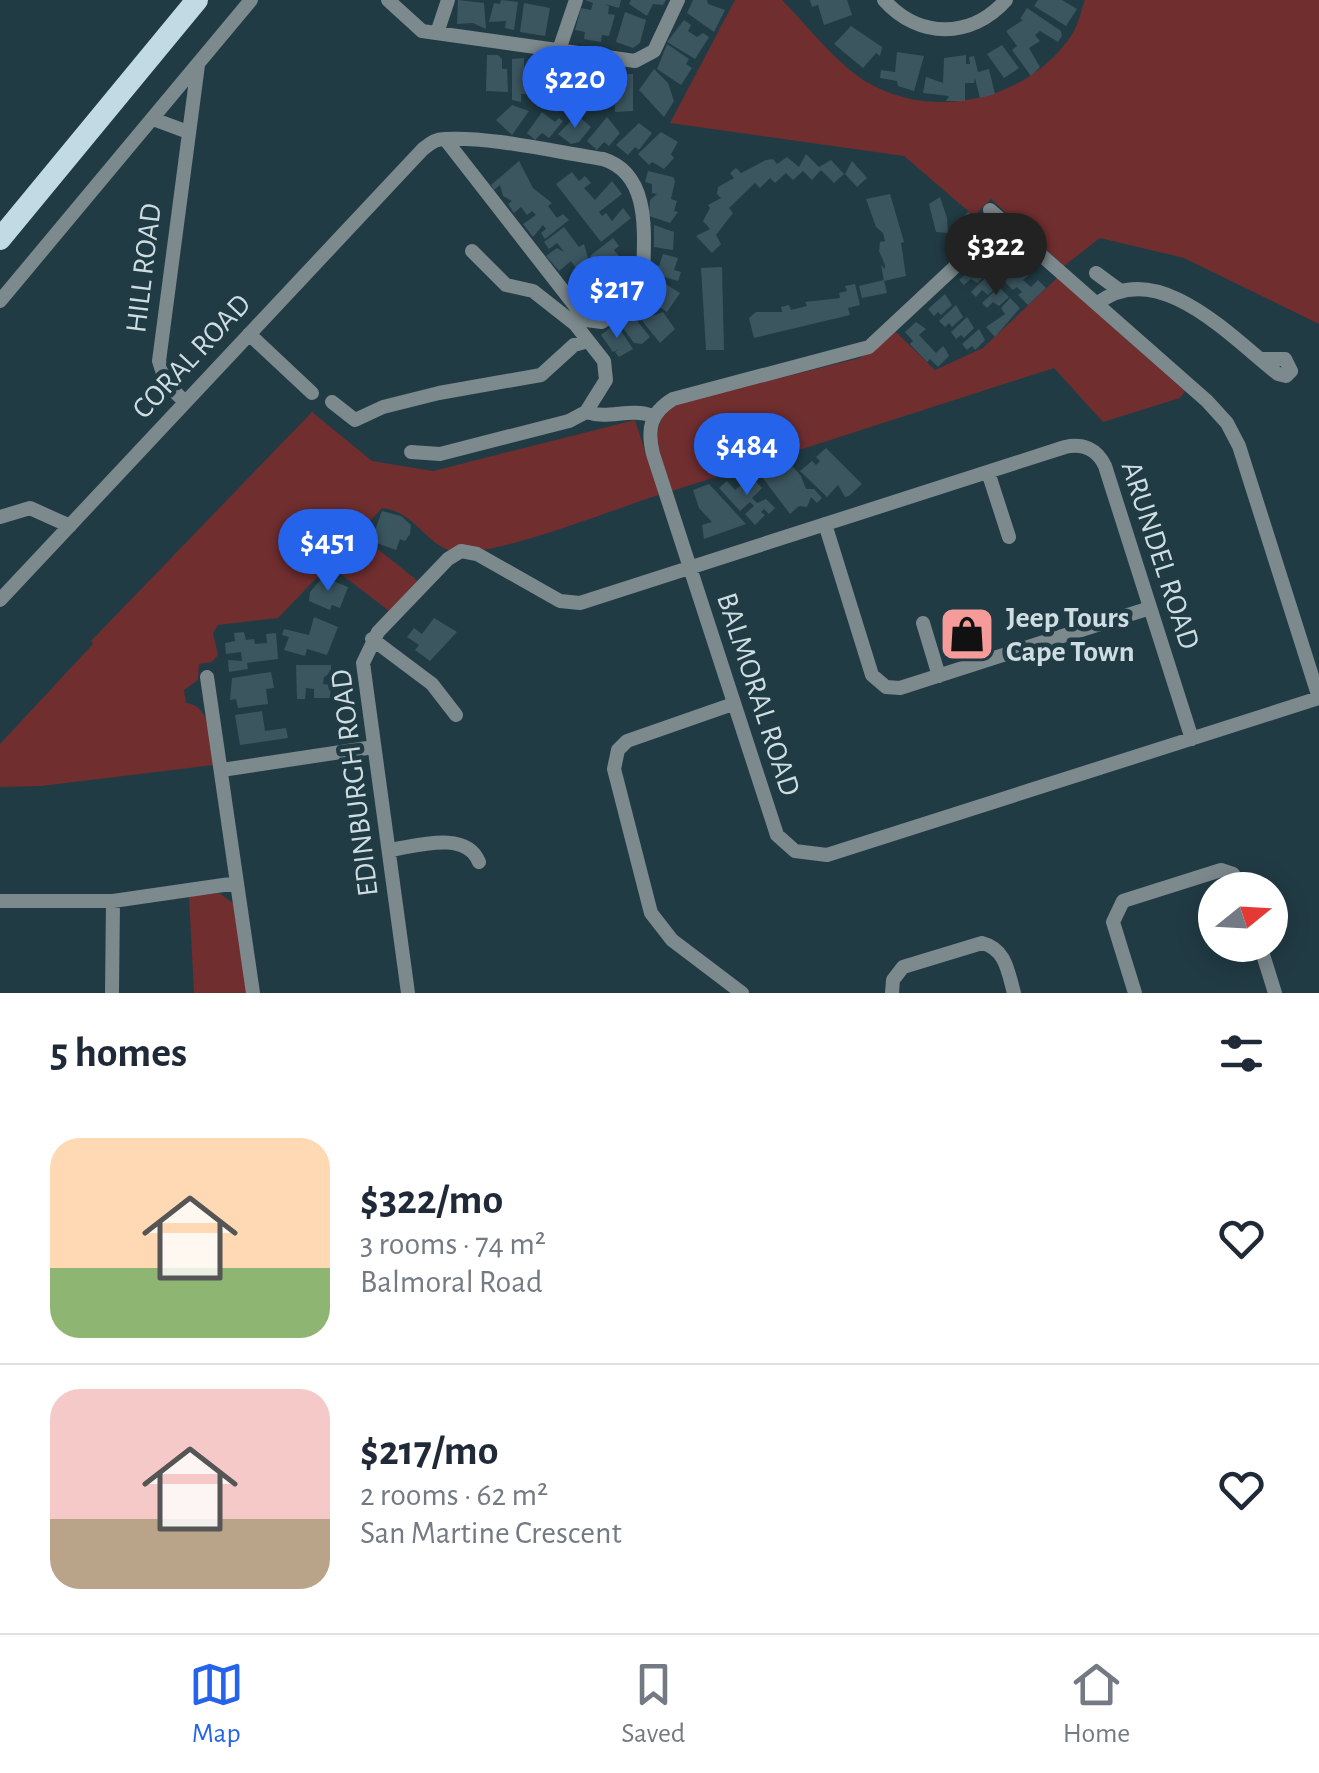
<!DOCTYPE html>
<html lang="en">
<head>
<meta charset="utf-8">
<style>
  :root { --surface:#fff; --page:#f6f6f7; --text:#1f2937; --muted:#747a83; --line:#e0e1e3; --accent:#2563eb }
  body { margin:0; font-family:"Alegreya Sans",sans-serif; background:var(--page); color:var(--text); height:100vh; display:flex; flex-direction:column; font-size:38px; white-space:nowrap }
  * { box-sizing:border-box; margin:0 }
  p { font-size:32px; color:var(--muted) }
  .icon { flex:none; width:55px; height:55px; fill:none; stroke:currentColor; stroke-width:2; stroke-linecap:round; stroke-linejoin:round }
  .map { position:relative; height:993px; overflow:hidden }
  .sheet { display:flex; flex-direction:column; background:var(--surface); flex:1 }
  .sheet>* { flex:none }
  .needle { width:65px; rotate:72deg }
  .buttons { position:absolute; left:1198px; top:872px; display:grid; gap:20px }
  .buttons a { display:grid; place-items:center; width:90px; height:90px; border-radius:50%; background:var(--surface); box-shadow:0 5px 25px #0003; font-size:50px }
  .price { position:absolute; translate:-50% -85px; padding:0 22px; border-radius:35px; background:var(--accent); color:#fff; font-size:32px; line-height:65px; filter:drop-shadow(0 2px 5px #0008) }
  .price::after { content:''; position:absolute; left:50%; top:60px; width:30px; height:22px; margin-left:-15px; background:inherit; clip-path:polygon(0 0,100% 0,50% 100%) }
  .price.active { background:#222; color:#fff }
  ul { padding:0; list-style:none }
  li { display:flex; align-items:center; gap:30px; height:250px; padding:0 50px }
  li+li { border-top:2px solid var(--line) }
  li span { display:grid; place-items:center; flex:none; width:280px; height:200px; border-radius:30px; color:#555 }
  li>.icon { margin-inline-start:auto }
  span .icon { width:120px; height:120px; fill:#fffc; stroke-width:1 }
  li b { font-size:42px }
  h2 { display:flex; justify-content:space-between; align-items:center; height:120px; padding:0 50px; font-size:42px }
  .dock { display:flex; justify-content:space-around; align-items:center; height:140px; border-top:2px solid var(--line); background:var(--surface); font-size:28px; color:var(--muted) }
  .dock a { display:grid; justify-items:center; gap:5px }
  .dock .active { color:var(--accent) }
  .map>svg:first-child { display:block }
  .green { fill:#702e2f }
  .building { fill:#3b565f }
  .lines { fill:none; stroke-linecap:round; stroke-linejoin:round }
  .street { stroke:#7c898d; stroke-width:14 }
  .primary { stroke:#c1dae3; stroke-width:22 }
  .labels { text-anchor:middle; stroke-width:9; stroke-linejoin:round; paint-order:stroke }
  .street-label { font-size:30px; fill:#cedde2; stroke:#213b44 }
  .poi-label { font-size:30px; font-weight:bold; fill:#cedde2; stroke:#213b44; text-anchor:start }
</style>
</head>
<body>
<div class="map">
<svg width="1319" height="993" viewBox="0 0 1319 993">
  <rect width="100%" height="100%" fill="#213b44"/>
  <path class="green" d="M735,0H782C806,24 837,64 865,81C932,122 1027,101 1071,36C1078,26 1081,11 1085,0H1319V324L1184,258L1100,238L1064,266L991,199L974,216L904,156L670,123Z
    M1057,278L1185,391L1180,398L1103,422L1054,368L672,491C663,460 643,426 676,404L860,358L896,332L935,370L983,348Z
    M312,412L372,461L433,471L635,420L659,495C616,508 489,560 452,551C425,544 416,512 382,508L359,534L418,581L389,611L329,565L278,618L218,625L213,633L218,655L212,662L199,664L198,680L184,690L186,703C213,706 210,743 214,765L41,786L0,787V744L93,644L91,641Z
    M219,893L233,903L247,993H194L189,896Z"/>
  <path class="building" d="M458,0L484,3L486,29L473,23L457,24Z
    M501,0L518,2L514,30L505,28L506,21L489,22L494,3L500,4Z
    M585,0H621L619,8L605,4L609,6L608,14L615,15L609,36L602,35L601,42L584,39L585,32L575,30L581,8L591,10L593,3Z
    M631,0H666L663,5L653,4L647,16L629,4Z
    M693,0H707L708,4L725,10L714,32L687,13Z
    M810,0H847L852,15L824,25L818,5L812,7Z
    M1038,0H1062L1077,9L1066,26L1034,6Z
    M524,3L550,8L545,36L520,32Z
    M1027,8L1061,31L1062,36L1058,42L1040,31L1035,35L1040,41L1029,48L1040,67L1031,76L1012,50L1017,46L1006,31L1023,20L1020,19Z
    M625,12L646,20L640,43L633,48L616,42Z
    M684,20L691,25L688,31L697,37L703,33L709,37L695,59L667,42Z
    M851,26L882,47L880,56L876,53L863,68L834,44Z
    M667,44L689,59L686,64L692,68L681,85L657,69Z
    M1002,45L1019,68L1004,78L987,54Z
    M897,52L924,56L914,91L898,86L897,81L880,78L881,70L895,72Z
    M487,55H498L502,59V69H507L508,92L486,91Z
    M966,55V64H970L969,57L974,56L978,72L989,69L995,94L980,98L975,78L974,83H965V101H946L949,96L923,93L926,77L943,83L944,58Z
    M524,58V68L532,73L533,94H521V102L512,100V59Z
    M538,62L558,63L557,91L549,92V98H537Z
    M574,65V75L583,80V90L574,91L575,101L562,102L563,66Z
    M588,69L609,71V105H587Z
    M654,69L668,83L674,101L664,117L639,90Z
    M622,74H633V111L615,112L614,81H622Z
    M512,105L529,111L512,135L496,120Z
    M542,112L555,122L559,118L563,121L549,138L542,133L535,140L527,133Z
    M577,115L591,127L579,142L571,144L558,134Z
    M607,117L620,133L609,146L604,142L597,150L587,141Z
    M639,123L652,133L639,150L635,147L628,155L616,145Z
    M661,132L678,142L671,154L674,158L664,169L652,162L649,165L638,154Z
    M806,154L819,167L831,160L844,174L834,183L821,170L812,180L803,171L793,180L786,173L775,183L770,178L760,188L755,183L729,208L733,213L716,235L721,244L712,253L696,236L710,229L703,221L710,208L708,205L721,198L717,194L718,187L734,178L730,173L736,168L741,173L766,160L773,159L777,164L787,157L799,167Z
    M519,161L533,188L552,203L548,206L557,218L563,214L569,220L545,239L541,233L546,229L543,225L533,237L523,224L536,215L532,211L527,215L521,207L514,213L508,204L512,201L503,196L500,185L494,190L491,185Z
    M852,161L867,178L857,187L845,174Z
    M648,171L673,177L675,181L671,199L677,201L674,211L678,212L670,223L649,216L650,200L657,194L652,193V184L645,182Z
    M572,172L579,181L585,176L591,183L584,188L595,200L612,181L622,194L599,212L602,216L606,213L612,221L623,208L631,218L601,242L556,184Z
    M890,194L904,242L901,243L906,276L884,281L881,265L885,269V265L879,251L880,242L885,241L883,233L876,227L866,199Z
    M940,197L947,218L948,233L936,232L929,204Z
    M968,212L974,216L975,231L965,240L952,227Z
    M654,225L674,232L673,250L654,247Z
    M564,227L579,247L584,244L588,258L576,268L571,261L559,271L546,256L557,248L564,252L557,243L549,249L544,242Z
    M613,238L619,246L614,250L637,278L621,290L618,287L614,289L619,296L615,300L607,290L612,286L599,269L603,266L609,270L601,260L597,264L590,256Z
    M995,246H1005V253H998L1004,260L1011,254L1015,259L1009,265L1016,272L1024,265L1031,273L1023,280L1031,287L1038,280L1046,288L1028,305L1018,295L1022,292L1017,287L1013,290L1003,280L1007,276L1002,271L998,275L989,265L993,261L987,254Z
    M663,254L678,258L674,270L681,272L678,281L651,273L653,264L659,266Z
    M977,263L987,274L977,283L971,279L964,285L959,280Z
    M722,267L724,350H706L701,268Z
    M585,270L596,280L593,287L610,302L593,315L580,297L585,293L578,296L567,285Z
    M652,275L665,279L664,283L680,293L667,312L648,299L653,292L648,288Z
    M988,275L998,286L988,295L982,290L976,297L971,292Z
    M884,280L887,293L862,298L859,286Z
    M855,284L860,305L848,308L850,315L754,338L749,318L756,312H782L781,307L789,305L791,310L807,306L805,302L840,298L839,293L847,291L845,286Z
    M999,287L1009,297L999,306L993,302L987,308L982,303Z
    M945,294L952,305L941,315L938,312L934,316L928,309Z
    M1010,298L1020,308L995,337L986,327L1005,314L1001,308Z
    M956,305L963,317L952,327L949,323L945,327L939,321Z
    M641,306L651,316L663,312L675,329L660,343L635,312Z
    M628,309L650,337L642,344L634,343L622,327L628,320L623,313Z
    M967,317L974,328L964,338L961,335L956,339L951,332Z
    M916,322L926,329L919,335L936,353L943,346L946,350L949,356L938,367L930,359L927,362L910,344L913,341L905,332Z
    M616,323L633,349L619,357L615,352L619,349L613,352L601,335Z
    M979,329L985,340L975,350L972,346L967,350L962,344Z
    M826,448L862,484L849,496L845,497L838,485L827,497L800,471L812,461L816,465L820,461L816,457Z
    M786,459L801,476L806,489H814L822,498L817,503L811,497L807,507L799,506L790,514L762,477L769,467Z
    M746,471L762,488L752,498L757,503L766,499L775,508L769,514L764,509L761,512L765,515L755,525L745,514L754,506L750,502L740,511L719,488L727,481L735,490L743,483L739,478Z
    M709,484L746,524L704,539L702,525L712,522L699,508L693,490Z
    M382,511L401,516L411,525L410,534L405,541L400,539L396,550L371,541Z
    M323,577L348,587L340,608L332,605L330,610L309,601L310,592Z
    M314,617L338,627L327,655L307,649L305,656L284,650L289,637L282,635L284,629L309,635Z
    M434,618L457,632L430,661L415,650L419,645L407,637L414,628L422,634Z
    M244,632L246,640L254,639L255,644L267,643L266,634L276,633L278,659L247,663L248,669L229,672L228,660L242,661L241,652L226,654L225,643L235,641L234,633Z
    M296,665H331V673L324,677L323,684L331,685L330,698H314V689L306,688L305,699H297Z
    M271,672L274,688L266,689L268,704L238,708L236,699L230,700L232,678Z
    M262,711L265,731L286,728L288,738L240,745L235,715Z"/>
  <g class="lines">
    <path class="street" d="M388,0L422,31L635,61L654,51L678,0
      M884,0C919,39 971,39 1006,0
      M437,33L448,0
      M559,50L576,0
      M153,119L188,132
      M990,210L1207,401L1227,423L1239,446L1319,698
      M1003,222L869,347L673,399C650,413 647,429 653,454L777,835L795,851L827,855L1319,698
      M1096,273L1119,290
      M0,301L251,0
      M1097,304C1157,255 1233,339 1278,374L1286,376L1291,371L1285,359H1260
      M249,334L312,393
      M185,402L166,383L159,361L198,65
      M332,402L355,420L383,407L439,393L541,375L574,345L588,341
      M586,412C609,420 630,407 653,416
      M411,452L440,454L569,421L586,412L606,380L604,361L575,324L533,291L506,285L472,251
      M988,472L1009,537
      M0,517L30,508L70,526
      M825,524L872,675L886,687L900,688L1150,608
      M0,600L423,149C430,144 435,139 444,139C489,136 556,152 603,159C654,175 643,241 643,284L638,295L602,322L586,320L445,139
      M923,623L939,676
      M372,639L432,684L456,715
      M207,677L253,993
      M733,704L627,741L618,750L614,769L651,913L672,940L742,993
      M222,770L374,747
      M390,850C417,846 466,830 479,862
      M0,901H113L237,883
      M1260,945L1275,993
      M112,993L113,901
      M408,993L363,663L378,632L448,559L461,551L477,554L560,601L580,603L1065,447C1083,443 1097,449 1105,466L1192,739
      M892,993L893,980L903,967L982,943C1006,949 1008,972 1014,993
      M1135,993L1113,922L1123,901L1221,870L1233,874L1243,890"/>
    <path class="primary" d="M0,239L197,0"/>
  </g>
  <defs>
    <g id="shop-square" transform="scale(2.875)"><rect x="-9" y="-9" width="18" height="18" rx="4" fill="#f59b99" stroke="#213b44"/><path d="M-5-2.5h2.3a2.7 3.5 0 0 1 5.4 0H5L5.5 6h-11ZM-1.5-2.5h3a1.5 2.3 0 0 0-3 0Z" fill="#111"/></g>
  </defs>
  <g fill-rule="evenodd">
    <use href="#shop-square" x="967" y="634"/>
  </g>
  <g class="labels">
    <g class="street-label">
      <text transform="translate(143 268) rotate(-83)" y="10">HILL ROAD</text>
      <text transform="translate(191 356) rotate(-47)" y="10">CORAL ROAD</text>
      <text transform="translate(1161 555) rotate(72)" y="10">ARUNDEL ROAD</text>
      <text transform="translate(759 694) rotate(72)" y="10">BALMORAL ROAD</text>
      <text transform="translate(354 783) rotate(-97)" y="10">EDINBURGH ROAD</text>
    </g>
    <g class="poi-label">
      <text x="1006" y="627">Jeep Tours<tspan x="1006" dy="34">Cape Town</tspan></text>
    </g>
  </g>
</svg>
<div class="buttons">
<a><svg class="needle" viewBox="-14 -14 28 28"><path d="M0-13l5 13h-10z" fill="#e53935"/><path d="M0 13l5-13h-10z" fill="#747a83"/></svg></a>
</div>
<b class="price" style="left:575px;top:131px">$220</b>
<b class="price active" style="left:996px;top:298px">$322</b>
<b class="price" style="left:617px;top:341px">$217</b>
<b class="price" style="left:747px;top:498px">$484</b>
<b class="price" style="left:328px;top:594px">$451</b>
</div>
<section class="sheet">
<h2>5 homes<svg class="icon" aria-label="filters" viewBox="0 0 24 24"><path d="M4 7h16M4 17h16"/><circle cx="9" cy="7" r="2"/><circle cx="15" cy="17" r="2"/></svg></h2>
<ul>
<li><span style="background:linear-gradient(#ffd9b3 65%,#8fb573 0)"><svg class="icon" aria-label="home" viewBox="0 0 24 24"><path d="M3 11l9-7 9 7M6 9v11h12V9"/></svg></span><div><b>$322/mo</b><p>3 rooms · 74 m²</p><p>Balmoral Road</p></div><svg class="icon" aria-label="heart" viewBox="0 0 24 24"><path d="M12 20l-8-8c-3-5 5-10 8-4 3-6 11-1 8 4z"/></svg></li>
<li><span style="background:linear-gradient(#f6c9c9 65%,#b9a48a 0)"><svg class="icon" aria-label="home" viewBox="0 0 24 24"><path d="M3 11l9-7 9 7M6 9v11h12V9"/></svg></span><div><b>$217/mo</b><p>2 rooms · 62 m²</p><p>San Martine Crescent</p></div><svg class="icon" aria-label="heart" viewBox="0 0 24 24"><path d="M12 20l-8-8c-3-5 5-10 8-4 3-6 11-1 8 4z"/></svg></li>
</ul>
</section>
<nav class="dock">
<a class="active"><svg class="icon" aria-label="map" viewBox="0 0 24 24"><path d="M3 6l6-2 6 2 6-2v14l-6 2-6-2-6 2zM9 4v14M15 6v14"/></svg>Map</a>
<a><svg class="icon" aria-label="saved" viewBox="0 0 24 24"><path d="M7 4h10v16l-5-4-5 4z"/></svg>Saved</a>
<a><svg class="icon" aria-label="home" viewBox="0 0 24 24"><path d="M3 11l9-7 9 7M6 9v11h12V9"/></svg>Home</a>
</nav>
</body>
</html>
